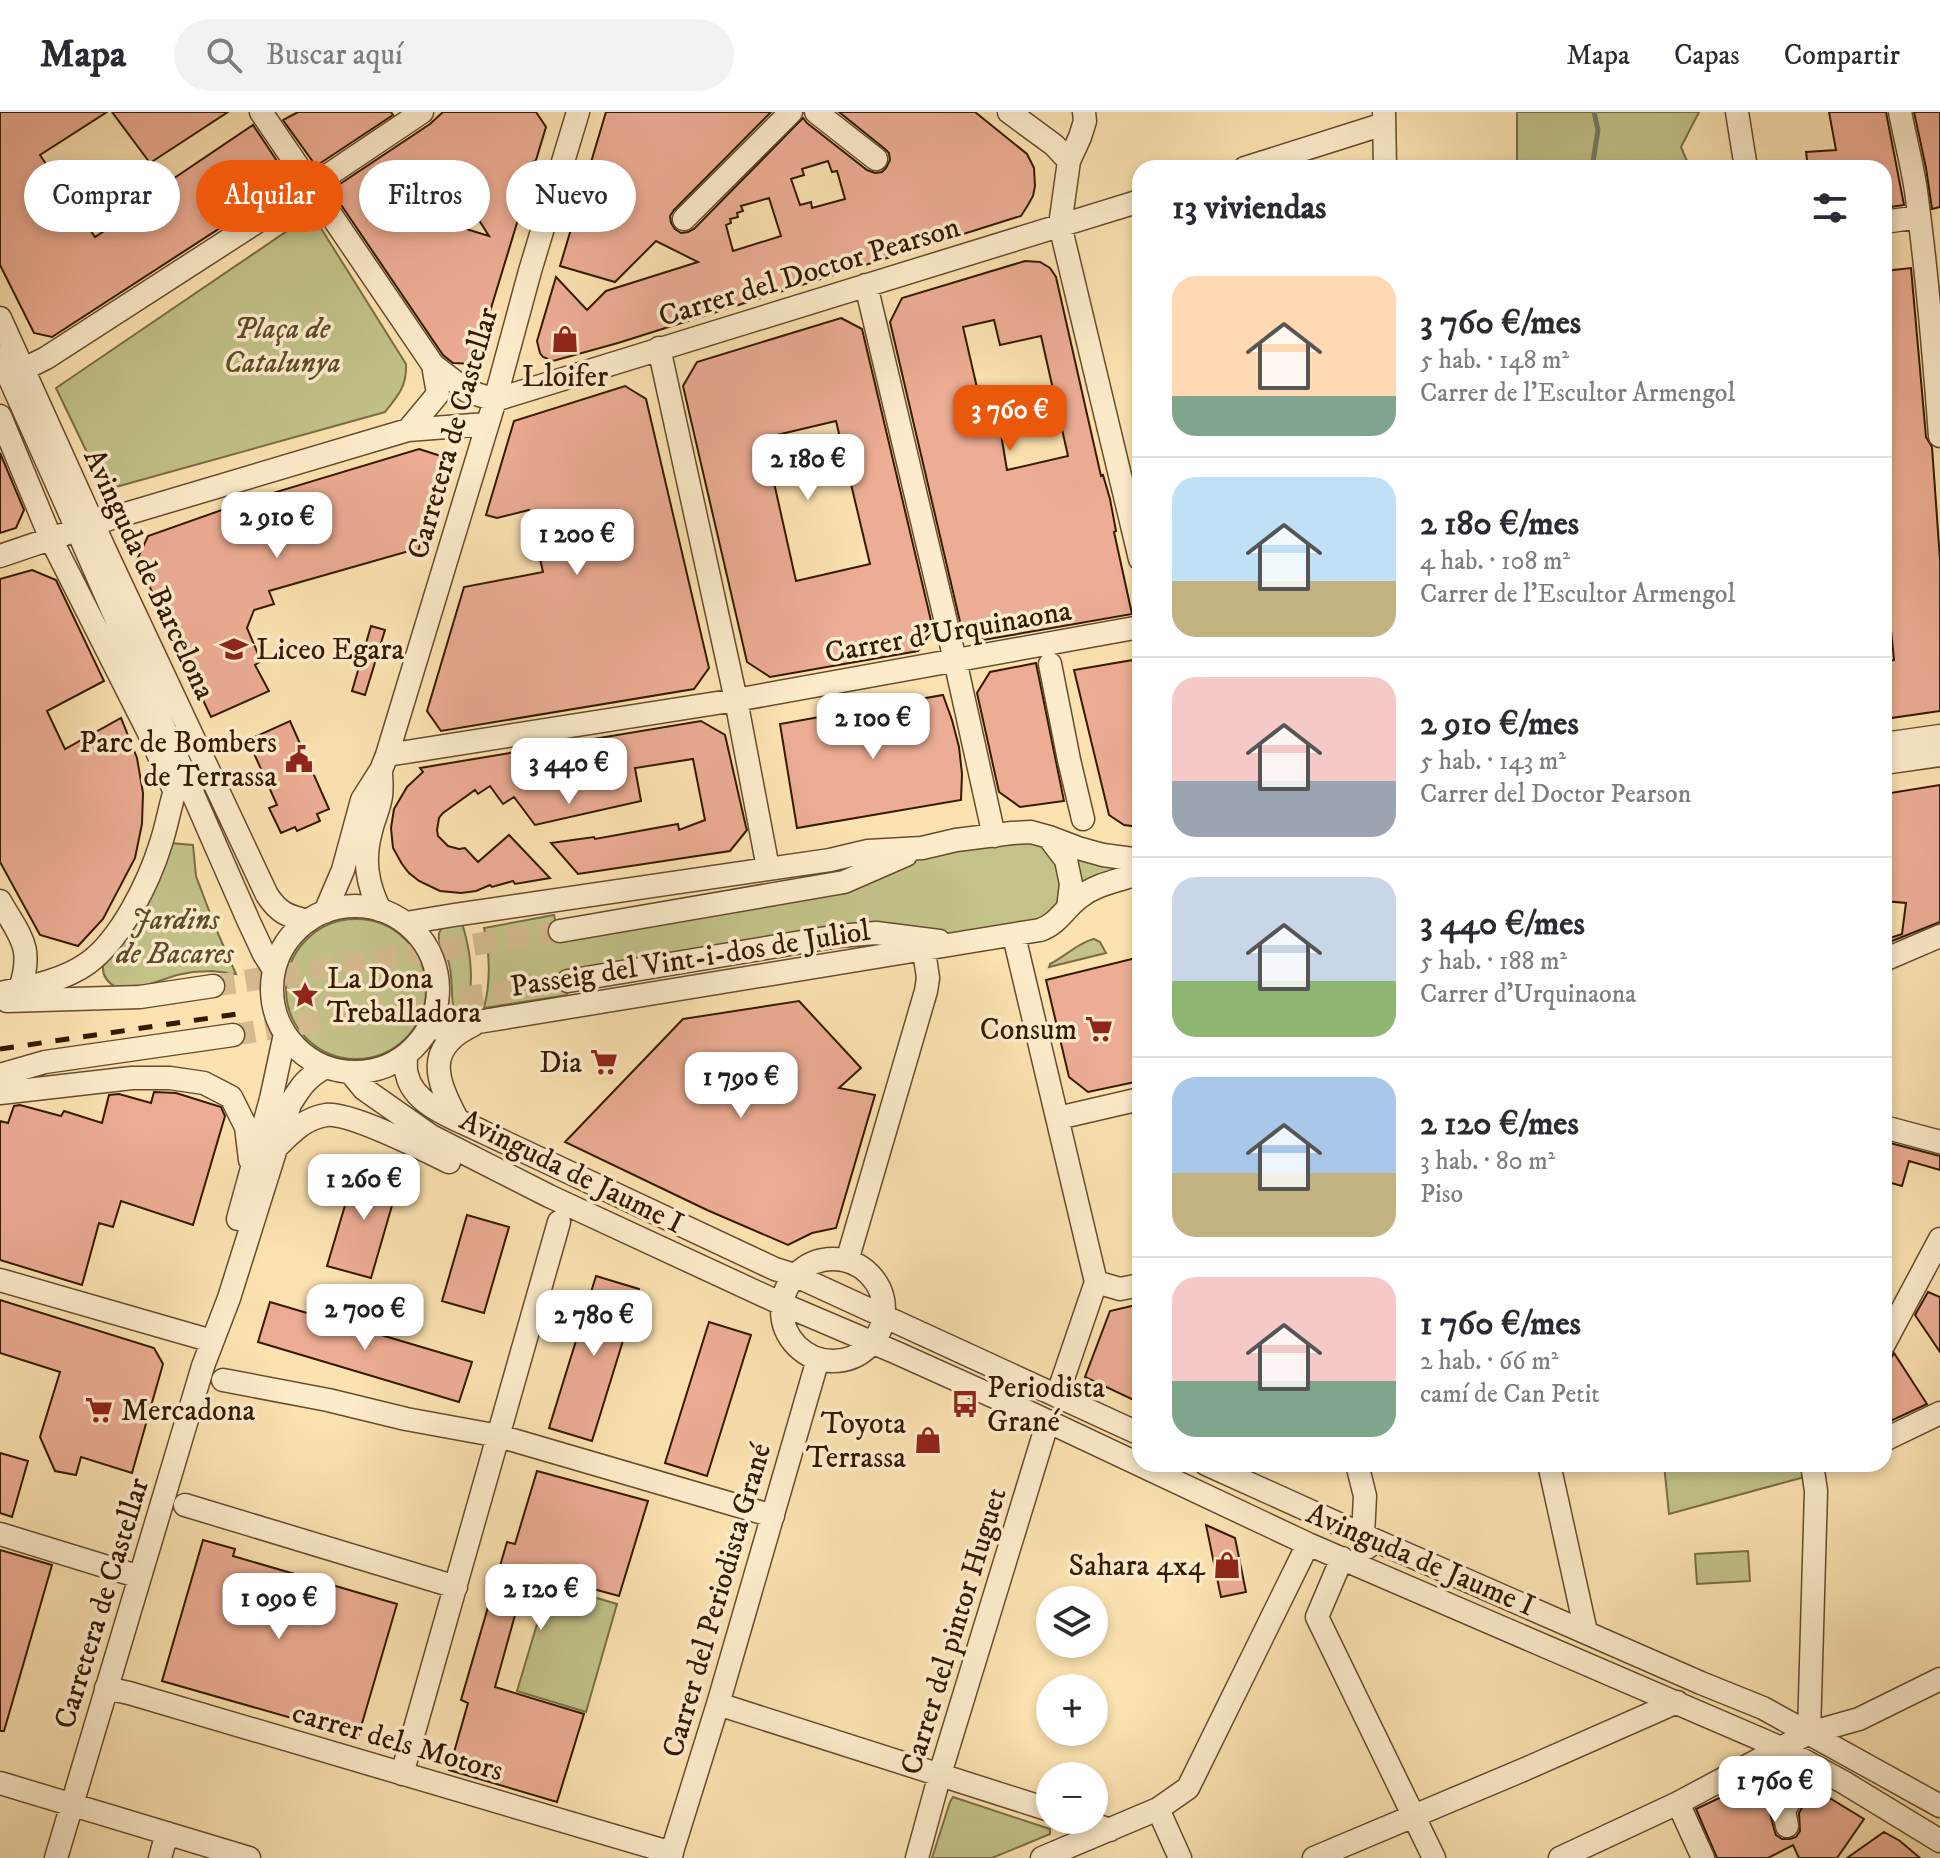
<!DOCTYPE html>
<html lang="es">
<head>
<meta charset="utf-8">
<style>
  :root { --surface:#fff; --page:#f2f2f3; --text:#2b2b33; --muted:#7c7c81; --line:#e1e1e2; --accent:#ea580c }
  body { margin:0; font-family:"IM FELL DW Pica",serif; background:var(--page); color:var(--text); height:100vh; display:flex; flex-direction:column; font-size:30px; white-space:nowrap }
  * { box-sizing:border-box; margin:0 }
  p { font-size:26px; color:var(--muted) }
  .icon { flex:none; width:44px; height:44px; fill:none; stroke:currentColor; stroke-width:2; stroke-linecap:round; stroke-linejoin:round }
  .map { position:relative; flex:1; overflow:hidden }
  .side { position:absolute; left:1132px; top:48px; width:760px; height:1312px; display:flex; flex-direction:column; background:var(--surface); border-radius:24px; box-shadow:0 4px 12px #0003 }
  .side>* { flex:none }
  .top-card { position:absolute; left:24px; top:48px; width:760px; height:72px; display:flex; gap:16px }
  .buttons { position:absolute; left:1036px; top:1474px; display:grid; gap:16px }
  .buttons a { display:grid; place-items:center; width:72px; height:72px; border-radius:50%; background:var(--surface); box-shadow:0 4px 12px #0003; font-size:40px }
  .price { position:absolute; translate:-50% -68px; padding:0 18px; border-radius:16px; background:#fff; color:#222; font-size:26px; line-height:52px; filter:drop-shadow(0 2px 4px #0008) }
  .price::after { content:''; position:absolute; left:50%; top:48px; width:24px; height:18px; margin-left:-12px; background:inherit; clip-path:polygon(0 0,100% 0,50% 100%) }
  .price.active { background:var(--accent); color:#fff }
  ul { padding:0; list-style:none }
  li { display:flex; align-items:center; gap:24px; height:200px; padding:0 40px }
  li+li { border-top:2px solid var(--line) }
  li span { display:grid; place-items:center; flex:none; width:224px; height:160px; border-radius:24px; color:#555 }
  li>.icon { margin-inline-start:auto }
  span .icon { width:96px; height:96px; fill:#fffc; stroke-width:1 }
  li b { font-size:34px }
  h2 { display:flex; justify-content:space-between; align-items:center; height:96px; padding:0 40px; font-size:34px }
  .chip { padding:0 28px; border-radius:36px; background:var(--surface); box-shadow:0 4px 12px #0003; font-size:28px; line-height:72px }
  .chip.active { background:var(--accent); color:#fff }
  header { display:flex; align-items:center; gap:48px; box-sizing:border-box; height:112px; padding:0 40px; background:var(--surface); border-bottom:2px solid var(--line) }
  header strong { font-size:38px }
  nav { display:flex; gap:44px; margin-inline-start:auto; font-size:28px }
  .search { width:560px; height:72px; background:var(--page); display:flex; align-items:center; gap:20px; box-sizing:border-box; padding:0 28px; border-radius:44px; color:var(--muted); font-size:30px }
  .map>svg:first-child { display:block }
  .green { fill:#c2c289; stroke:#7b6e45; stroke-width:2 }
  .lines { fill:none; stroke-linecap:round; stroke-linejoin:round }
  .stream { stroke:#757c65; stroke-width:5 }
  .building { fill:#edad94; stroke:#341a01; stroke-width:2; fill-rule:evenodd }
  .minor-tunnel { stroke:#d4ba8e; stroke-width:22; stroke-dasharray:22 11; stroke-linecap:butt }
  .minor-casing { stroke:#664c2d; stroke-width:25 }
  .minor { stroke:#fdeccc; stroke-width:22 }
  .rail { stroke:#341a01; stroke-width:5; stroke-dasharray:14 14; stroke-linecap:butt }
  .labels { text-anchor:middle; stroke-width:7; stroke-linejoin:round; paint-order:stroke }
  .street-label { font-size:30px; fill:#341a01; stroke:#fdeccc }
  .park-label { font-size:30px; font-style:italic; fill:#5f4c2a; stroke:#fdeccc }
  .poi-label { font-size:30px; fill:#341a01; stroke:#fdeccc; text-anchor:end }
</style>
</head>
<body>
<header>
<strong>Mapa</strong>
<div class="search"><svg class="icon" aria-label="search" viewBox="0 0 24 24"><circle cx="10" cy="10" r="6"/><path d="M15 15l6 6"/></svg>Buscar aquí</div>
<nav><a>Mapa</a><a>Capas</a><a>Compartir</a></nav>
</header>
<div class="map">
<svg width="1940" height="1746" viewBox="0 0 1940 1746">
  <rect width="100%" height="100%" fill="#fce2b1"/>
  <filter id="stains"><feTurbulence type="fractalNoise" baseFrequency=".0025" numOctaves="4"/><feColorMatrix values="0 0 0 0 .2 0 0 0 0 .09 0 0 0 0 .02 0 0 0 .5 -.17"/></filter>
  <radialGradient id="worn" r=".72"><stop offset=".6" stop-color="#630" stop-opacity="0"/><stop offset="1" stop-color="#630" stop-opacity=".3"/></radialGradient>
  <path class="green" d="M1517,0H1699L1681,35L1690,56H1517Z
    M312,102L406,252C407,274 398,284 385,300L105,378L56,276Z
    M1021,728L1047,735L1064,762L1057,795L1045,807L948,823L866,817L865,810L564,861L567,883L484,896C491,869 490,843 484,816L554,803L560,827L854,778V774C867,768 880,761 893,755C934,738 978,734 1021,728Z
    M170,731L193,733L196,764L216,817L236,862L212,859L193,860L177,863L138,876H117C108,871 102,864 103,854C112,842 123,832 132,819C150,792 162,763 170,731Z
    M1071,742L1126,753L1078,777Z
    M286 877a70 70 0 1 1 140 0a70 70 0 1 1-140 0Z
    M462,811C472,843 473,866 468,899L467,903L462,904L454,898C450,883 454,866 448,848C446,840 435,828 440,819C444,811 455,812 462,811Z
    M1094,827L1100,830L1106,841L1049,855L1050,852C1064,845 1081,829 1094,827Z
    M1664,1352H1805L1808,1364L1669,1402Z
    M1748,1439L1750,1469L1697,1472L1695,1442Z
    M549,1472L617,1492L586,1600L517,1579Z
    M953,1685L1050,1717V1722L992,1746H932L950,1690Z"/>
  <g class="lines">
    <path class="stream" d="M1592,56L1598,18L1594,0"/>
  </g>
  <path class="building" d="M0,0H107L40,43L95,125L167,77L164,73L253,13L291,70L52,225L34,221L0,153Z
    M112,0H228L150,51Z
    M298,0H391L393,3L316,54L283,8Z
    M443,0H536L546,15L536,48L525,55L531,65L474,252L453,251L443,243L331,78L430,12ZM446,70L452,77L458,75L489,124L394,95Z
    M606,0H771L674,98L670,104L671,111L675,117L681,121L688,120L694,117L803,6L807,11L867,58L875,61L882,60L886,56L890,48L889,41L885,37L839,0H975L1027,42L1034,56L1035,74L1033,84L1028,93L1021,104L1014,106L618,231L553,249L543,245L540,241L537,229L556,165L587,198L606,179L698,150L656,129L615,170L560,154ZM828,49L832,60L837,59L845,87L812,96L811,90L800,93L791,67L804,63L802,57ZM769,86L781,124L733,139L726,113L731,111L730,107L738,105L737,101L743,99L741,94Z
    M1829,0H1886L1904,93L1884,96V56H1808L1806,40L1836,38Z
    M1914,0H1940V95L1932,97L1926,56Z
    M1025,149L1040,150L1050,156L1056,165L1101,364L1103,363L1110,387L1116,419L1114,420L1132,502L983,528L961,514L890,210L902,186ZM994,208L1000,233L1041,224L1068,344L1007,358L1000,316L987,319L963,215Z
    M1911,156L1926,325L1932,335L1933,349L1940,448V599L1884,607V550L1894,548L1890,508L1884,509V159Z
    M841,206L862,217L933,517L918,539L770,565L747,550L683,274L697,250ZM836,309L870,452L796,469L764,326Z
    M625,274L646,287L709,556L694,577L441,619L427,599L464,475L543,460L529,398L497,406L486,403L514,309Z
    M419,337L444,345L418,440L409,439L269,479L274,492L254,498L247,516L261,549L255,553L269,579L211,605L137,448L148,424L253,387Z
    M0,341L24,398L16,416L0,421Z
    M32,458L56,468L104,569L47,599L65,637L121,606L137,646L143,681L142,712L135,746L103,807L78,834L40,823L0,750V467Z
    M371,514L385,518L365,583L352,579Z
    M1133,548L1140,578V715L1124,713L1109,703L1074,558Z
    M1036,551L1064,689L1020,695L999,680L977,581L990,560Z
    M943,583L952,608L959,635L962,662L961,688L797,716L780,612Z
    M290,609L329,697L317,702L320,709L297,719L295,715L281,721L269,696L277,693L248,628Z
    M701,609L725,623L746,715L747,718L730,739L578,762L551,731L594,725L595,727L678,712L679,718L705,708L693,647L635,656L641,689L535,713L514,685L503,692L490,674L478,682L475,678L443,701L439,706L437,718L438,724L448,734L459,737L465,736L478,750L509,723L550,766L515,772L513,769L492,775L490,773L476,779L461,781L440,779L419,769L409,761L402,752L393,736L391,716L394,697L407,675L423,660L420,656Z
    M1940,673V810L1892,829L1890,826L1902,822L1906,791L1884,789V772H1888L1889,742L1884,741V682Z
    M1140,845V969L1088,980L1069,965L1046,868Z
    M799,889L861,956L839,976L875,983L836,1116L812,1121L788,1133L707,1098L565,1030L683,907Z
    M154,980L176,981L221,995L225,1004L193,1113L121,1089L113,1115L99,1111L82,1173L0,1148V1009L8,1011L14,994L20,993L61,1004L64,999L102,1011L109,983L119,982L151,991Z
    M1890,1031L1940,1044V1058L1909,1049L1902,1074L1884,1069V1051Z
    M357,1053L400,1066L371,1166L327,1154Z
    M467,1103L509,1115L484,1201L442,1189Z
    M596,1164L639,1177L592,1329L549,1316Z
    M1928,1180L1940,1185V1240L1915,1203Z
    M0,1188L154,1236L163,1252L132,1361L81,1345L76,1363L55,1359L40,1325L60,1260L0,1241Z
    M270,1190L472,1250L459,1290L258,1230Z
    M1140,1192V1291L1085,1265L1110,1199Z
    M709,1210L751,1223L707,1364L665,1351Z
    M1894,1241L1927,1292L1884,1312V1258Z
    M0,1341L28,1349L12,1405L0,1401Z
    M537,1359L648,1389L619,1484L564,1469L563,1471L527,1460L495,1575L584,1602L557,1690L449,1658L468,1591L461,1588L507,1430L515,1432Z
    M1206,1413L1235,1426L1246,1480L1221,1485Z
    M203,1428L235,1437L233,1444L397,1492L358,1625L162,1569Z
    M0,1438L52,1453L4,1619H0Z
    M1776,1659L1787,1665L1772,1692L1770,1701L1774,1717L1776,1723L1782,1727H1790L1796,1725L1800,1719L1799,1701L1813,1676L1864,1707L1837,1746H1799L1793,1733L1768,1746H1717L1696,1697Z
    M1884,1720L1900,1729L1920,1746H1847Z"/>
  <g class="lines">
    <path class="minor-tunnel" d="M213,874L560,819
      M233,923L568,869"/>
    <g class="minor-casing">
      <path id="minor" d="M261,0L433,253L467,279L495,288
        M816,0L876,47
        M1009,0L1054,33L1069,49
        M1084,0L1085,9L1080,25L1069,49L1060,113L1140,447
        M1384,0L1385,56
        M1737,0L1746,56
        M1900,0C1905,26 1912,52 1916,79C1927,160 1934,242 1940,324
        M1245,56L1384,12
        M684,107L791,0
        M1884,110L1919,105
        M866,173L955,548L994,724
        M0,206L105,438L267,783C279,801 287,804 308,809
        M659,236L736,588L768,756
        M0,245L65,390L249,810L264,842L274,858
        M12,263L46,246L300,82L422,0
        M495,288L1140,89
        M0,304L51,427L148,619L174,678
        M408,318L438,282L433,253
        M0,444L112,406L408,318L486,312
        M1050,552L1069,648L1083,707
        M1884,632L1940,624
        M387,643L736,588L1140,515
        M1884,651L1940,643
        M1050,727L1066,748L1071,772L1068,796
        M0,789C20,825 34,834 20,877
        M272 877a83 83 0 1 1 166 0a83 83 0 1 1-166 0Z
        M380,798C367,772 363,748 371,719C373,709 378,699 380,689C383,679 381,668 381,658
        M325,800L343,758L362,688L381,658L387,643L495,288L530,159L578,0
        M406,811L454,803L830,748L868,739L922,736L956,728L1012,721L1031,720L1049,725L1078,736L1103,743L1140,748
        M560,819L844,770L906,743
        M1014,824L1096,1170L1057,1284
        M1884,848L1940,824
        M568,869L838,824L876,821L939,829
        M0,881C29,875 63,869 88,851C121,827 149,770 161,731C168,710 171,687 179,666
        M7,889L140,885L213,874
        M429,917L478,910L1040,818C1058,812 1065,796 1080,785C1098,771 1119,769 1140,761
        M406,944C406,950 405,957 407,963C414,994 457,1007 483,1020L775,1157L794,1163L1140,1322
        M350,960L364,977L431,1024L549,1084L782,1192L897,1241L1028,1300L1308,1432L1781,1636L1845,1671L1940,1729
        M0,963L45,950L233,923
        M0,981L132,966H170L204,971L231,985L246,1015L250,1048
        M1058,1006L1140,987
        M457,1007C436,967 424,936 473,913
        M1884,1015L1940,1030
        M279,1033C293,1019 306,1006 326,1003C350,1000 424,1038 449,1050
        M238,1107L271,987L285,922
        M782 1198a51 51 0 1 1 102 0a51 51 0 1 1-102 0Z
        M847,1149L926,879L928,866L924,839
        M0,1168L212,1229
        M1096,1170L1120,1177L1140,1173
        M1884,1232L1940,1127
        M223,1268L328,1288L406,1307L499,1324L773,1404
        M1884,1328L1940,1301
        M1206,1352L1363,1423L1701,1571L1763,1596L1940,1694
        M1357,1352L1365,1384L1363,1423L1368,1435
        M1549,1352L1586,1520
        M185,1393L456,1475
        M0,1422L140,1465
        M1342,1446L1317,1505L1434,1746
        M106,1576L129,1581L672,1741
        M718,1592L1050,1698
        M1809,1621L1816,1379L1812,1352
        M402,1662L559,1110
        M0,1671L249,1746
        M1678,1691L1703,1746
        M1158,1697L1180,1746
        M1082,1708L1110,1718
        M1787,1714L1784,1699L1810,1652
        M56,1746L203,1254L229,1186L290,992C301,974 307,965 326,955
        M160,1746L167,1721
        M670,1746L718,1592L818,1247
        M917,1746L940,1662L1048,1309
        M1042,1746L1158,1697L1188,1676L1308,1432
        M1314,1746L1523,1658L1677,1590
        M1560,1746L1678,1691L1809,1621L1859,1607L1940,1567"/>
    </g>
    <use href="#minor" class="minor"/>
    <path class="rail" d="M0,937L244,901"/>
  </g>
  <defs>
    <g id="shop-bare" transform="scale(2.16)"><path d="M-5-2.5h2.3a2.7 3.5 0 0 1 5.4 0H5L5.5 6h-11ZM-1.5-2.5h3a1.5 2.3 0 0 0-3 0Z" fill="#8f2418" stroke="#fdeccc" stroke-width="2.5" paint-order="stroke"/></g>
    <g id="school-bare" transform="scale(2.16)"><path d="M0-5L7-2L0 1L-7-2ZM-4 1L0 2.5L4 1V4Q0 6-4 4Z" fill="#8f2418" stroke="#fdeccc" stroke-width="2.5" paint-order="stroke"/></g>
    <g id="civic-bare" transform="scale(2.16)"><path d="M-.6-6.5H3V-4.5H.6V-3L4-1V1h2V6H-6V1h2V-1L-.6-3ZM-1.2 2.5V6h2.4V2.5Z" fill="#8f2418" stroke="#fdeccc" stroke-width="2.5" paint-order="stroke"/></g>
    <g id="sight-bare" transform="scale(2.16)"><path d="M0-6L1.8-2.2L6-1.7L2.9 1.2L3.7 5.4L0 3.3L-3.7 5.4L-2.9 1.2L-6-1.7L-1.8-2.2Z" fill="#8f2418" stroke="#fdeccc" stroke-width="2.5" paint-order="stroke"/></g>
    <g id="supermarket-bare" transform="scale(2.16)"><path d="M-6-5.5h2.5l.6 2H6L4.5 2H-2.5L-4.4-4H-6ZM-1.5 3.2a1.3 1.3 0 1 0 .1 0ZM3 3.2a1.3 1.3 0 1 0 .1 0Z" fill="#8f2418" stroke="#fdeccc" stroke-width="2.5" paint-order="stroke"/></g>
    <g id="bus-bare" transform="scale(2.16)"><path d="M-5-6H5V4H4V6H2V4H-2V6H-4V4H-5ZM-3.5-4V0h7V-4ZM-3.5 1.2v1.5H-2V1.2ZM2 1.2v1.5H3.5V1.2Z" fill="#8f2418" stroke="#fdeccc" stroke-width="2.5" paint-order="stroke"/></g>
  </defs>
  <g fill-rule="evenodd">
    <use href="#shop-bare" x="565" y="227"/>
    <use href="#school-bare" x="234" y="537"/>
    <use href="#civic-bare" x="299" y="647"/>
    <use href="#sight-bare" x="305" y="883"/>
    <use href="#supermarket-bare" x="1099" y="917"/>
    <use href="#supermarket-bare" x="604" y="950"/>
    <use href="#bus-bare" x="965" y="1292"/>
    <use href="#supermarket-bare" x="99" y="1298"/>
    <use href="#shop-bare" x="928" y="1328"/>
    <use href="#shop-bare" x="1227" y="1453"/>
  </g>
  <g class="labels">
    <g class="street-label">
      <text transform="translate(809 159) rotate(-17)" y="10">Carrer del Doctor Pearson</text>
      <text transform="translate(452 321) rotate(-74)" y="10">Carretera de Castellar</text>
      <text transform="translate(150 462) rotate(65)" y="10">Avinguda de Barcelona</text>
      <text transform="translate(948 519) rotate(-10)" y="10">Carrer d'Urquinaona</text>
      <text transform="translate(690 846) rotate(-9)" y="10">Passeig del Vint-i-dos de Juliol</text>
      <text transform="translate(572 1059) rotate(26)" y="10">Avinguda de Jaume I</text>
      <text transform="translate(1421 1447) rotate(23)" y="10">Avinguda de Jaume I</text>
      <text transform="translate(716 1488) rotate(-74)" y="10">Carrer del Periodista Grané</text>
      <text transform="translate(101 1491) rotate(-73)" y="10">Carretera de Castellar</text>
      <text transform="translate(953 1519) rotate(-73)" y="10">Carrer del pintor Huguet</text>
      <text transform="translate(398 1629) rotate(16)" y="10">carrer dels Motors</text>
    </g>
    <g class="park-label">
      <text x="282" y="226">Plaça de<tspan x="282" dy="34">Catalunya</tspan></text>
      <text x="175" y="817">Jardins<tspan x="175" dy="34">de Bacares</tspan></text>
    </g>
    <g class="poi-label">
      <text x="565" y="274" text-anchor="middle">Lloifer</text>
      <text x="256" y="547" text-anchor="start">Liceo Egara</text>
      <text x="277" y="640">Parc de Bombers<tspan x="277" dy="34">de Terrassa</tspan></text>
      <text x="327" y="876" text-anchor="start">La Dona<tspan x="327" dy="34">Treballadora</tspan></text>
      <text x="1077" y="927">Consum</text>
      <text x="582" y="960">Dia</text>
      <text x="987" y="1285" text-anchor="start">Periodista<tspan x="987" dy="34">Grané</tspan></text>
      <text x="121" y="1308" text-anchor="start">Mercadona</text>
      <text x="906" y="1321">Toyota<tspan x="906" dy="34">Terrassa</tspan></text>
      <text x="1205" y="1463">Sahara 4x4</text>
    </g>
  </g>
  <rect width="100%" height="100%" filter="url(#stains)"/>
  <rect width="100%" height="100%" fill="url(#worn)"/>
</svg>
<div class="buttons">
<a><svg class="icon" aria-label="layers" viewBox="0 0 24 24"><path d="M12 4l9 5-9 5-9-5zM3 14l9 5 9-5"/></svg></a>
<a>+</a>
<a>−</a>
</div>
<b class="price active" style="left:1010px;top:341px">3 760 €</b>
<b class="price" style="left:808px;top:390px">2 180 €</b>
<b class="price" style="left:277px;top:448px">2 910 €</b>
<b class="price" style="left:577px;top:465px">1 200 €</b>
<b class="price" style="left:873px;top:649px">2 100 €</b>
<b class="price" style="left:569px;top:694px">3 440 €</b>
<b class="price" style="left:741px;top:1008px">1 790 €</b>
<b class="price" style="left:364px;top:1110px">1 260 €</b>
<b class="price" style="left:365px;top:1240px">2 700 €</b>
<b class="price" style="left:594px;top:1246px">2 780 €</b>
<b class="price" style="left:541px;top:1520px">2 120 €</b>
<b class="price" style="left:279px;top:1529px">1 090 €</b>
<b class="price" style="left:1775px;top:1712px">1 760 €</b>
<div class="top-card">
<a class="chip">Comprar</a>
<a class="chip active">Alquilar</a>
<a class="chip">Filtros</a>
<a class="chip">Nuevo</a>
</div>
<section class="side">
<h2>13 viviendas<svg class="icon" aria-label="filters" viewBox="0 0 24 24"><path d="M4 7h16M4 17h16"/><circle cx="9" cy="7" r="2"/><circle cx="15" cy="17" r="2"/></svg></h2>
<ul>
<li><span style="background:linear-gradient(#ffd9b3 75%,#7fa58c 0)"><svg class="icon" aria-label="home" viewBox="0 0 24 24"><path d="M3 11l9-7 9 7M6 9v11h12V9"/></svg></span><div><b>3 760 €/mes</b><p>5 hab. · 148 m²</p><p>Carrer de l'Escultor Armengol</p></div></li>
<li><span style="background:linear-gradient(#bfe0f5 65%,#c2b280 0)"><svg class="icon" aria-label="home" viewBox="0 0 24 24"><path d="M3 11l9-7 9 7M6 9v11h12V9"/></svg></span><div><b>2 180 €/mes</b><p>4 hab. · 108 m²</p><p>Carrer de l'Escultor Armengol</p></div></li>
<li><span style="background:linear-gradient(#f6c9c9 65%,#9aa5b1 0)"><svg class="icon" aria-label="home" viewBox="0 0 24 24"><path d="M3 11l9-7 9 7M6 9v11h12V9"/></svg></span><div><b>2 910 €/mes</b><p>5 hab. · 143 m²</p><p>Carrer del Doctor Pearson</p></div></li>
<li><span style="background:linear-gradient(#c9d6e8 65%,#8fb573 0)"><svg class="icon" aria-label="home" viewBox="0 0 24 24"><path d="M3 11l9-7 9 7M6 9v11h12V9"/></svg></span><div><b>3 440 €/mes</b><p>5 hab. · 188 m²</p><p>Carrer d'Urquinaona</p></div></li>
<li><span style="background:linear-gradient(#a9c7e8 60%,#c2b280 0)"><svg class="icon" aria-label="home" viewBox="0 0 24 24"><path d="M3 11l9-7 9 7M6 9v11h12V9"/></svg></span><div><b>2 120 €/mes</b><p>3 hab. · 80 m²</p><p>Piso</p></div></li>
<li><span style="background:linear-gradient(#f6c9c9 65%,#7fa58c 0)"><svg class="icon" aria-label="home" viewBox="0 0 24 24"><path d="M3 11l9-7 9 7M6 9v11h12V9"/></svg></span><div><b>1 760 €/mes</b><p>2 hab. · 66 m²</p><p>camí de Can Petit</p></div></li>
</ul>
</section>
</div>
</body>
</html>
